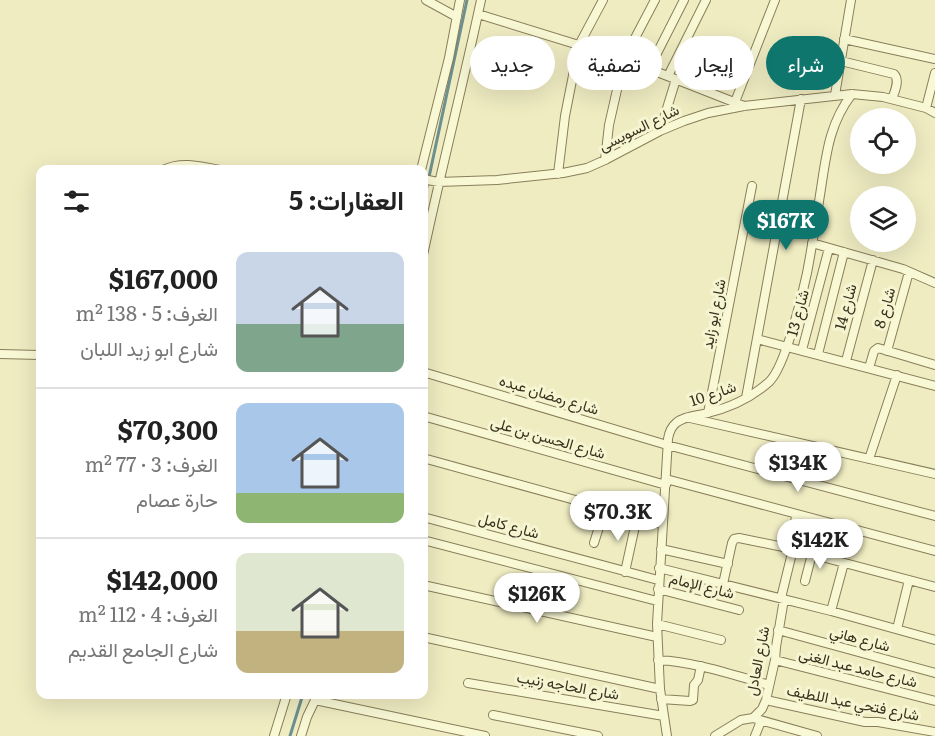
<!DOCTYPE html>
<html lang="ar">
<head>
<meta charset="utf-8">
<style>
  :root { --surface:#fff; --page:#f2f2f2; --text:#222; --muted:#767676; --line:#e0e0e0; --accent:#0f766e }
  body { margin:0; font-family:Literata,Vazirmatn,serif; background:var(--page); color:var(--text); direction:rtl; height:100vh; display:flex; flex-direction:column; font-size:22px; white-space:nowrap }
  * { box-sizing:border-box; margin:0 }
  p { font-size:20px; color:var(--muted) }
  .icon { flex:none; width:33px; height:33px; fill:none; stroke:currentColor; stroke-width:2; stroke-linecap:round; stroke-linejoin:round }
  .map { position:relative; flex:1; overflow:hidden; direction:ltr }
  .panel { position:absolute; left:36px; top:165px; width:392px; height:534px; display:flex; flex-direction:column; background:var(--surface); border-radius:12px; box-shadow:0 6px 24px #0002; direction:rtl }
  .panel>* { flex:none }
  .top-card { position:absolute; left:446px; top:36px; width:399px; height:54px; direction:rtl; display:flex; gap:12px }
  .buttons { position:absolute; left:850px; top:108px; display:grid; gap:12px }
  .buttons a { display:grid; place-items:center; width:66px; height:66px; border-radius:50%; background:var(--surface); box-shadow:0 6px 24px #0002; font-size:30px }
  .price { position:absolute; translate:-50% -51px; padding:0 14px; border-radius:21px; background:#fff; color:#222; font-size:20px; line-height:39px; filter:drop-shadow(0 2px 3px #0008) }
  .price::after { content:''; position:absolute; left:50%; top:36px; width:18px; height:14px; margin-left:-9px; background:inherit; clip-path:polygon(0 0,100% 0,50% 100%) }
  .price.selected { background:var(--accent); color:#fff }
  ul { padding:0; list-style:none }
  li { display:flex; align-items:center; gap:18px; height:150px; padding:0 24px }
  li+li { border-top:2px solid var(--line) }
  li span { display:grid; place-items:center; flex:none; width:168px; height:120px; border-radius:12px; color:#555 }
  li>.icon { margin-inline-start:auto }
  span .icon { width:72px; height:72px; fill:#fffc; stroke-width:1 }
  li b { font-size:26px }
  h2 { display:flex; justify-content:space-between; align-items:center; height:72px; padding:0 24px; font-size:26px }
  .tag { padding:0 21px; border-radius:27px; background:var(--surface); box-shadow:0 6px 24px #0002; font-size:21px; line-height:54px }
  .tag.selected { background:var(--accent); color:#fff }
  .map>svg:first-child { display:block }
  .lines { fill:none; stroke-linecap:round; stroke-linejoin:round }
  .stream { stroke:#6b908f; stroke-width:3 }
  .street-casing { stroke:#897e59; stroke-width:10 }
  .street { stroke:#f9f8d5; stroke-width:8 }
  .labels { text-anchor:middle; stroke-width:6; stroke-linejoin:round; paint-order:stroke }
  .street-label { font-size:15px; fill:#38311d; stroke:#f6f5d2 }
</style>
</head>
<body>
<div class="map">
<svg width="935" height="736" viewBox="0 0 935 736">
  <rect width="100%" height="100%" fill="#efecc2"/>
  <g class="lines">
    <path class="stream" d="M423,205L467,0
      M290,736L303,694"/>
    <g class="street-casing">
      <path id="street" d="M426,0L457,17
        M478,14L624,59L744,106
        M844,39L935,59
        M678,56L742,83
        M841,61L894,74C900,80 895,91 892,99
        M649,69L684,0
        M668,76L706,0
        M835,95L851,0
        M735,102L775,0
        M926,108L935,73
        M660,131L676,79
        M605,160L609,125L624,59L655,0
        M163,170C181,161 200,166 220,170
        M421,170L449,58L460,0
        M558,174L565,116L579,45L603,0
        M423,179L438,182L497,180L563,173L587,168L605,160L660,131L684,121L708,113L744,106L852,94L883,97L926,108L935,113
        M812,243L903,269L935,283
        M423,255C441,170 463,85 481,0
        M757,339L935,386
        M802,350L829,248
        M887,351L909,272
        M0,354L40,355
        M818,354L844,252
        M846,361L873,260
        M869,368L874,351L878,348L935,365
        M423,372L667,445L935,516
        M423,398V399
        M746,398L801,99
        M708,413L752,186
        M423,416L666,485
        M690,418L935,474
        M423,458L662,524
        M869,459L897,375
        M666,479L935,551
        M423,517L658,580
        M423,540L657,601
        M594,543L605,508
        M788,548L797,514
        M661,549L728,564
        M659,568L831,611L935,640
        M625,572L637,517
        M805,581L812,554
        M723,584L732,543L734,539L739,538L788,548L935,587
        M423,585L657,637
        M658,589L739,610
        M781,598L793,549
        M831,611L844,563
        M657,624L721,640
        M897,629L909,580
        M778,630L935,673
        M423,637L660,689
        M658,660C696,662 733,675 769,685
        M775,660L935,701
        M468,683L664,716
        M661,699L690,701L693,700L694,685L698,680L701,666
        M315,700L485,736
        M766,700L865,722H878L935,732
        M493,715L598,736
        M753,718L817,736
        M274,736L287,694
        M301,736L307,717L318,694
        M667,736L660,689L657,624L668,439C669,433 671,427 676,423C684,416 697,416 707,413C729,408 752,397 769,382C785,367 802,297 807,273C812,247 816,221 820,195C826,158 828,125 852,94
        M715,736L741,720L753,718L762,709L766,700L775,660L776,647L784,599
        M755,736L761,721"/>
    </g>
    <use href="#street" class="street"/>
  </g>
  <g class="labels">
    <g class="street-label">
      <text transform="translate(639 128) rotate(-26)" y="5">شارع السويسى</text>
      <text transform="translate(846 307) rotate(-75)" y="5">شارع 14</text>
      <text transform="translate(885 308) rotate(-74)" y="5">شارع 8</text>
      <text transform="translate(798 313) rotate(-75)" y="5">شارع 13</text>
      <text transform="translate(714 314) rotate(-79)" y="5">شارع ابو زايد</text>
      <text transform="translate(713 394) rotate(-19)" y="5">شارع 10</text>
      <text transform="translate(549 395) rotate(17)" y="5">شارع رمضان عبده</text>
      <text transform="translate(548 438) rotate(16)" y="5">شارع الحسن بن على</text>
      <text transform="translate(509 526) rotate(15)" y="5">شارع كامل</text>
      <text transform="translate(702 586) rotate(14)" y="5">شارع الإمام</text>
      <text transform="translate(860 639) rotate(15)" y="5">شارع هاني</text>
      <text transform="translate(758 661) rotate(-79)" y="5">شارع العادل</text>
      <text transform="translate(858 668) rotate(14)" y="5">شارع حامد عبد الغنى</text>
      <text transform="translate(568 686) rotate(10)" y="5">شارع الحاجه زنيب</text>
      <text transform="translate(853 703) rotate(11)" y="5">شارع فتحي عبد اللطيف</text>
    </g>
  </g>
</svg>
<div class="buttons">
<a><svg class="icon" aria-label="locate" viewBox="0 0 24 24"><circle cx="12" cy="12" r="6"/><path d="M12 2v4M12 18v4M2 12h4M18 12h4"/></svg></a>
<a><svg class="icon" aria-label="layers" viewBox="0 0 24 24"><path d="M12 4l9 5-9 5-9-5zM3 14l9 5 9-5"/></svg></a>
</div>
<b class="price selected" style="left:786px;top:251px">$167K</b>
<b class="price" style="left:798px;top:493px">$134K</b>
<b class="price" style="left:618px;top:542px">$70.3K</b>
<b class="price" style="left:820px;top:570px">$142K</b>
<b class="price" style="left:537px;top:624px">$126K</b>
<div class="top-card">
<a class="tag selected">شراء</a>
<a class="tag">إيجار</a>
<a class="tag">تصفية</a>
<a class="tag">جديد</a>
</div>
<section class="panel">
<h2>العقارات: 5<svg class="icon" aria-label="filters" viewBox="0 0 24 24"><path d="M4 7h16M4 17h16"/><circle cx="9" cy="7" r="2"/><circle cx="15" cy="17" r="2"/></svg></h2>
<ul>
<li><span style="background:linear-gradient(#c9d6e8 60%,#7fa58c 0)"><svg class="icon" aria-label="home" viewBox="0 0 24 24"><path d="M3 11l9-7 9 7M6 9v11h12V9"/></svg></span><div><b>$167,000</b><p>الغرف: 5 · 138 m²</p><p>شارع ابو زيد اللبان</p></div></li>
<li><span style="background:linear-gradient(#a9c7e8 75%,#8fb573 0)"><svg class="icon" aria-label="home" viewBox="0 0 24 24"><path d="M3 11l9-7 9 7M6 9v11h12V9"/></svg></span><div><b>$70,300</b><p>الغرف: 3 · 77 m²</p><p>حارة عصام</p></div></li>
<li><span style="background:linear-gradient(#dfe7d0 65%,#c2b280 0)"><svg class="icon" aria-label="home" viewBox="0 0 24 24"><path d="M3 11l9-7 9 7M6 9v11h12V9"/></svg></span><div><b>$142,000</b><p>الغرف: 4 · 112 m²</p><p>شارع الجامع القديم</p></div></li>
</ul>
</section>
</div>
</body>
</html>
